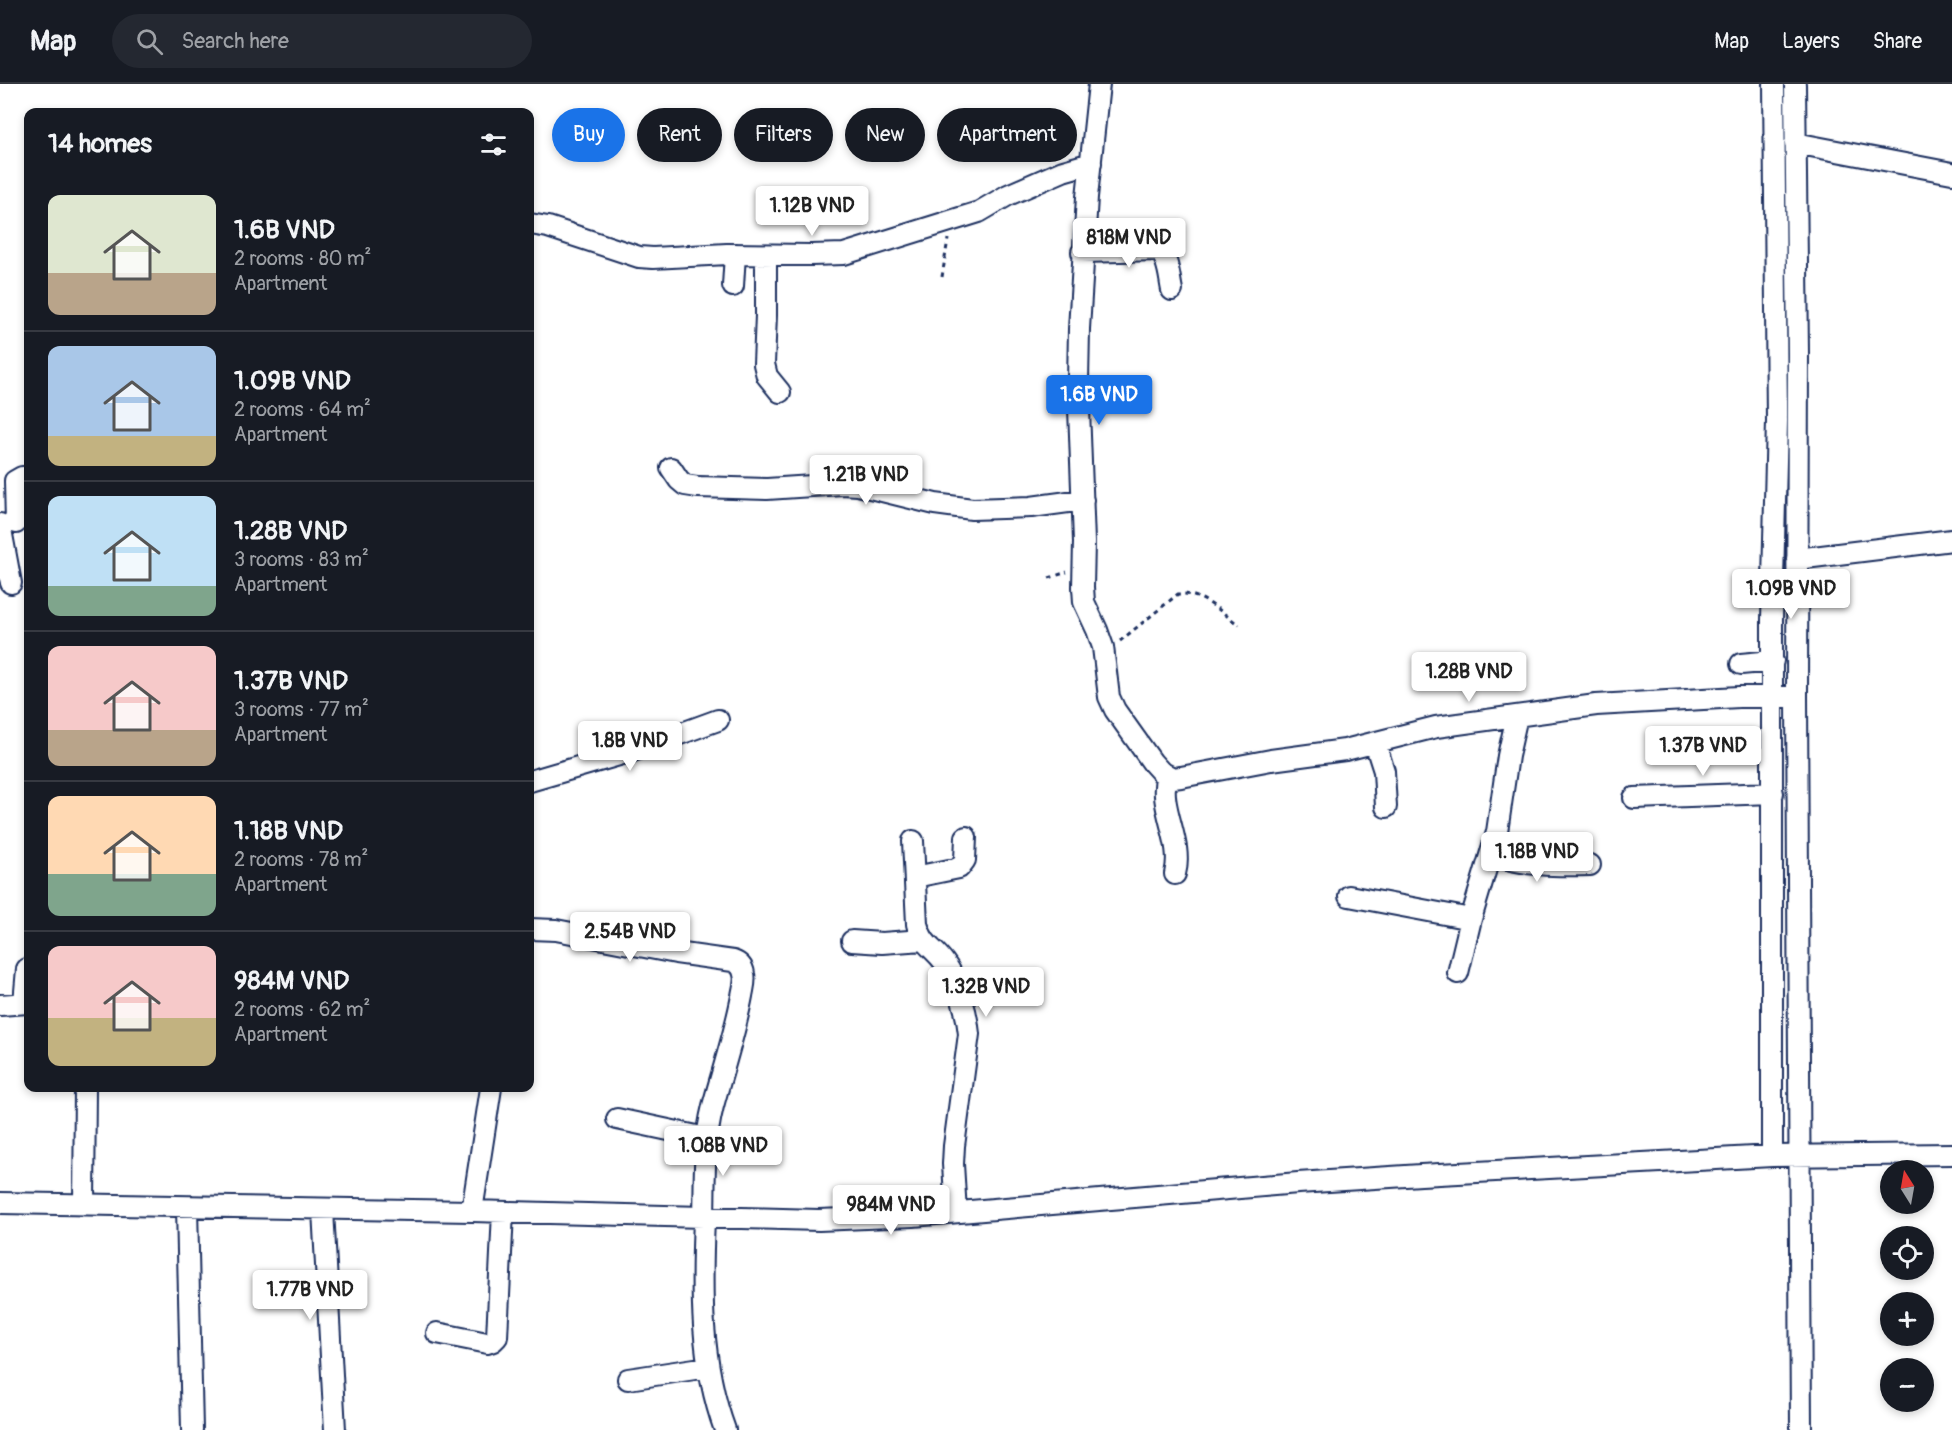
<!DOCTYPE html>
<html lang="en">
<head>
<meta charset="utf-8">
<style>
  :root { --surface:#171b24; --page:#242831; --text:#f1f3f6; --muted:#9ea1a6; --line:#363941; --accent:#1a73e8 }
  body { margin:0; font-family:Pangolin,sans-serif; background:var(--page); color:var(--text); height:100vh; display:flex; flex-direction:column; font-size:22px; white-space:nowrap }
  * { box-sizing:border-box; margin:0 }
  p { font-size:20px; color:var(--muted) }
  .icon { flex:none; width:33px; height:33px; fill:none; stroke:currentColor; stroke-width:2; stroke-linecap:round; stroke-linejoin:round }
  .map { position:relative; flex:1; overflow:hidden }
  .drawer { position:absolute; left:24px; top:24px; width:510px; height:984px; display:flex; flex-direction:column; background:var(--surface); border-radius:12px; box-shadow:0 3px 9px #0003 }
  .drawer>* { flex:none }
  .banner { position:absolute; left:552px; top:24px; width:570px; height:54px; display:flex; gap:12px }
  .needle { width:39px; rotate:349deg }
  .buttons { position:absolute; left:1880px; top:1076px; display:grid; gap:12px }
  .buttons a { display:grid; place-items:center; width:54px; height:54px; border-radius:50%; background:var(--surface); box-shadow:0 3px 9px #0003; font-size:30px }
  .price { position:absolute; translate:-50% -51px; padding:0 14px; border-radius:6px; background:#fff; color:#222; font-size:20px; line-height:39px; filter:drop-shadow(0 2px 3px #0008) }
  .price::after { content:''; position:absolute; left:50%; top:36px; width:18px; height:14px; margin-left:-9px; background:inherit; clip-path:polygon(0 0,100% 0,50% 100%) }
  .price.active { background:var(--accent); color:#fff }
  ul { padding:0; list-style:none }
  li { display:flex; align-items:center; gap:18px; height:150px; padding:0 24px }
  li+li { border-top:2px solid var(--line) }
  li span { display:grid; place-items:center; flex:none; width:168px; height:120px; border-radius:12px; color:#555 }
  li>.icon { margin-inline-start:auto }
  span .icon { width:72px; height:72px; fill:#fffc; stroke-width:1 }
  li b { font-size:26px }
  h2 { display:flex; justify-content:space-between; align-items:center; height:72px; padding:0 24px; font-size:26px }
  .chip { padding:0 21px; border-radius:27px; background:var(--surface); box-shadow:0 3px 9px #0003; font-size:21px; line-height:54px }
  .chip.active { background:var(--accent); color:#fff }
  header { display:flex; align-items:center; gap:36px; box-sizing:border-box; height:84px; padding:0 30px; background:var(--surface); border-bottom:2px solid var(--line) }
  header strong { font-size:28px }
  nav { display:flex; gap:33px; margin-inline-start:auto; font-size:21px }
  .search { width:420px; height:54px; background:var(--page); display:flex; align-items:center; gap:15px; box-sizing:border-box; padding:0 21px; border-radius:33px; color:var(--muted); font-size:22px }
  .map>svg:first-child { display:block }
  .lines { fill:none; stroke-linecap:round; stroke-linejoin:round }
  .minor-casing { stroke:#1b2f5e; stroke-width:24 }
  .path { stroke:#1b2f5e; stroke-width:3; stroke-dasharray:4.5 4.5; stroke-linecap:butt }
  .minor { stroke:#fff; stroke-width:20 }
</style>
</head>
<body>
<header>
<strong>Map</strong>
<div class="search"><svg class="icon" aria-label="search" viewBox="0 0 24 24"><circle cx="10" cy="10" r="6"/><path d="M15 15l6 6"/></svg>Search here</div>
<nav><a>Map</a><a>Layers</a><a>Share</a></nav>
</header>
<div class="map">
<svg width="1952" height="1346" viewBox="0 0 1952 1346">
  <rect width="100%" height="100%" fill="#fff"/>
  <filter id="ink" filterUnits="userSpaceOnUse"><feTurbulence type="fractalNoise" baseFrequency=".0167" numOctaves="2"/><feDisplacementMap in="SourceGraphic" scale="12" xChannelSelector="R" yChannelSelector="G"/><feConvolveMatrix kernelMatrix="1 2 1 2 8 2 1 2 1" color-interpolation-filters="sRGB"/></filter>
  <g filter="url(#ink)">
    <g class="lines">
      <g class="minor-casing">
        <path id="minor" d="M1099,0L1087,113L1079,245L1078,298L1084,458L1083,503L1084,518L1097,546L1103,563L1109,613L1115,626L1152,678L1161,688L1173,694L1181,693L1271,676L1345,666L1436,643L1596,621L1739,613H1797
          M1795,0L1798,270L1797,613L1801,1346
          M1795,59L1952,89
          M530,140L548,143L639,173L653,174L727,170L811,171L844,170L979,128L1008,111L1063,87L1091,79
          M1082,168L1158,166C1169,174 1169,193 1172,206
          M766,171V231L764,280L767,292L780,308
          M733,202L735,170
          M671,384L679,396L685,401L698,403L767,405L842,400L858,401L935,420L972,425L1031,423L1083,416
          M16,439L15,397L22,393H28
          M0,440L11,499
          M1797,475L1952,456
          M1741,580L1773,577
          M1375,659L1384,687L1386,723
          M1167,691C1157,723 1184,756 1175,790
          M530,697L633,667L718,636
          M1634,714L1773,709
          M913,757L917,840C923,862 932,862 944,878C958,896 967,928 969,950L954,1062L953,1080L956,1128
          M1491,770C1523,782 1556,782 1590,781
          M915,793L959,784L965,776L966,753
          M1349,812L1471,835
          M530,845L556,846L676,869L733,877C739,879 743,883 744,890C746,897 743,905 742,912C735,949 723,985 713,1022C703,1062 705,1095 704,1135C701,1206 700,1278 725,1346
          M852,857L882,859L923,856
          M1458,889L1471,835L1497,748L1508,672L1517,632
          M24,919L27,885
          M0,921L28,919
          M617,1035L706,1054
          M1772,1072V536L1777,337L1774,0
          M0,1119L472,1127L819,1136L913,1132L1298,1099L1421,1091L1772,1072L1952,1070
          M84,1120L85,1004
          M187,1123L192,1346
          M323,1126L335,1346
          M472,1127L491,1004
          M437,1249L487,1259L493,1257L497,1253L503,1128
          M628,1295L708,1283"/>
      </g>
      <path class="path" d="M942,193L948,155
        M1049,494L1067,488
        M1120,557L1178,510C1201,508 1221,528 1239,541"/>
      <use href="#minor" class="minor"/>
    </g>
  </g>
</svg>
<div class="buttons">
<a><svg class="needle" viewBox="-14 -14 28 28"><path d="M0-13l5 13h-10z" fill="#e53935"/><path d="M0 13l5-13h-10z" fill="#9ea1a6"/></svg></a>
<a><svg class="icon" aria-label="locate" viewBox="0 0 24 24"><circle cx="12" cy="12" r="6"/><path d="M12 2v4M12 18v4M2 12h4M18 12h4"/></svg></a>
<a>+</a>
<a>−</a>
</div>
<b class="price" style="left:812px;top:153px">1.12B VND</b>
<b class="price" style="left:1129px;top:185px">818M VND</b>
<b class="price active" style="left:1099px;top:342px">1.6B VND</b>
<b class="price" style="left:866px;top:422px">1.21B VND</b>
<b class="price" style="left:1791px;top:536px">1.09B VND</b>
<b class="price" style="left:1469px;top:619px">1.28B VND</b>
<b class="price" style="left:630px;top:688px">1.8B VND</b>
<b class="price" style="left:1703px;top:693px">1.37B VND</b>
<b class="price" style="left:1537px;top:799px">1.18B VND</b>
<b class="price" style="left:630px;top:879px">2.54B VND</b>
<b class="price" style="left:986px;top:934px">1.32B VND</b>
<b class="price" style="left:723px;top:1093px">1.08B VND</b>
<b class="price" style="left:891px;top:1152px">984M VND</b>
<b class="price" style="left:310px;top:1237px">1.77B VND</b>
<div class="banner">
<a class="chip active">Buy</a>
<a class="chip">Rent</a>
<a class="chip">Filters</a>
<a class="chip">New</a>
<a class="chip">Apartment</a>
</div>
<section class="drawer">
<h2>14 homes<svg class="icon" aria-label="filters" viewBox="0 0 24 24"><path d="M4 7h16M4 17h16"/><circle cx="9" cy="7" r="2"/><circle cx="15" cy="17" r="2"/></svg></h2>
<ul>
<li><span style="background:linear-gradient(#dfe7d0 65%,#b9a48a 0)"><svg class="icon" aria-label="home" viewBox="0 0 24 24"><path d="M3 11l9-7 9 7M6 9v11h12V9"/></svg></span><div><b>1.6B VND</b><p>2 rooms · 80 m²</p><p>Apartment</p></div></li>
<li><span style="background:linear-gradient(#a9c7e8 75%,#c2b280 0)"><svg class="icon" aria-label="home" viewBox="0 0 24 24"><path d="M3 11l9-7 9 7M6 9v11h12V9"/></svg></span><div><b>1.09B VND</b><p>2 rooms · 64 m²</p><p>Apartment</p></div></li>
<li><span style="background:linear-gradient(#bfe0f5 75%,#7fa58c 0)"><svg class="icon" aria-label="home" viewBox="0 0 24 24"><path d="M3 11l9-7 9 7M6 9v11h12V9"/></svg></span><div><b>1.28B VND</b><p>3 rooms · 83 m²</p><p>Apartment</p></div></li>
<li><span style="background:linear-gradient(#f6c9c9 70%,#b9a48a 0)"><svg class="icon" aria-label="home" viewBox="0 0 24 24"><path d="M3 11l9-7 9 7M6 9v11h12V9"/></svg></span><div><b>1.37B VND</b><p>3 rooms · 77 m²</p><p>Apartment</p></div></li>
<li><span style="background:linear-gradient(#ffd9b3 65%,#7fa58c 0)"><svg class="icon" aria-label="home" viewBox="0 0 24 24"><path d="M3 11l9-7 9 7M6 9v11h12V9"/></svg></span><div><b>1.18B VND</b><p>2 rooms · 78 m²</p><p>Apartment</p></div></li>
<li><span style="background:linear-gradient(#f6c9c9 60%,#c2b280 0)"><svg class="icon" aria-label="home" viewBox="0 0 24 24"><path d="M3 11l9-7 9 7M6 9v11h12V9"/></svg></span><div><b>984M VND</b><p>2 rooms · 62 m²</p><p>Apartment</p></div></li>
</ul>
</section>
</div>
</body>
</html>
